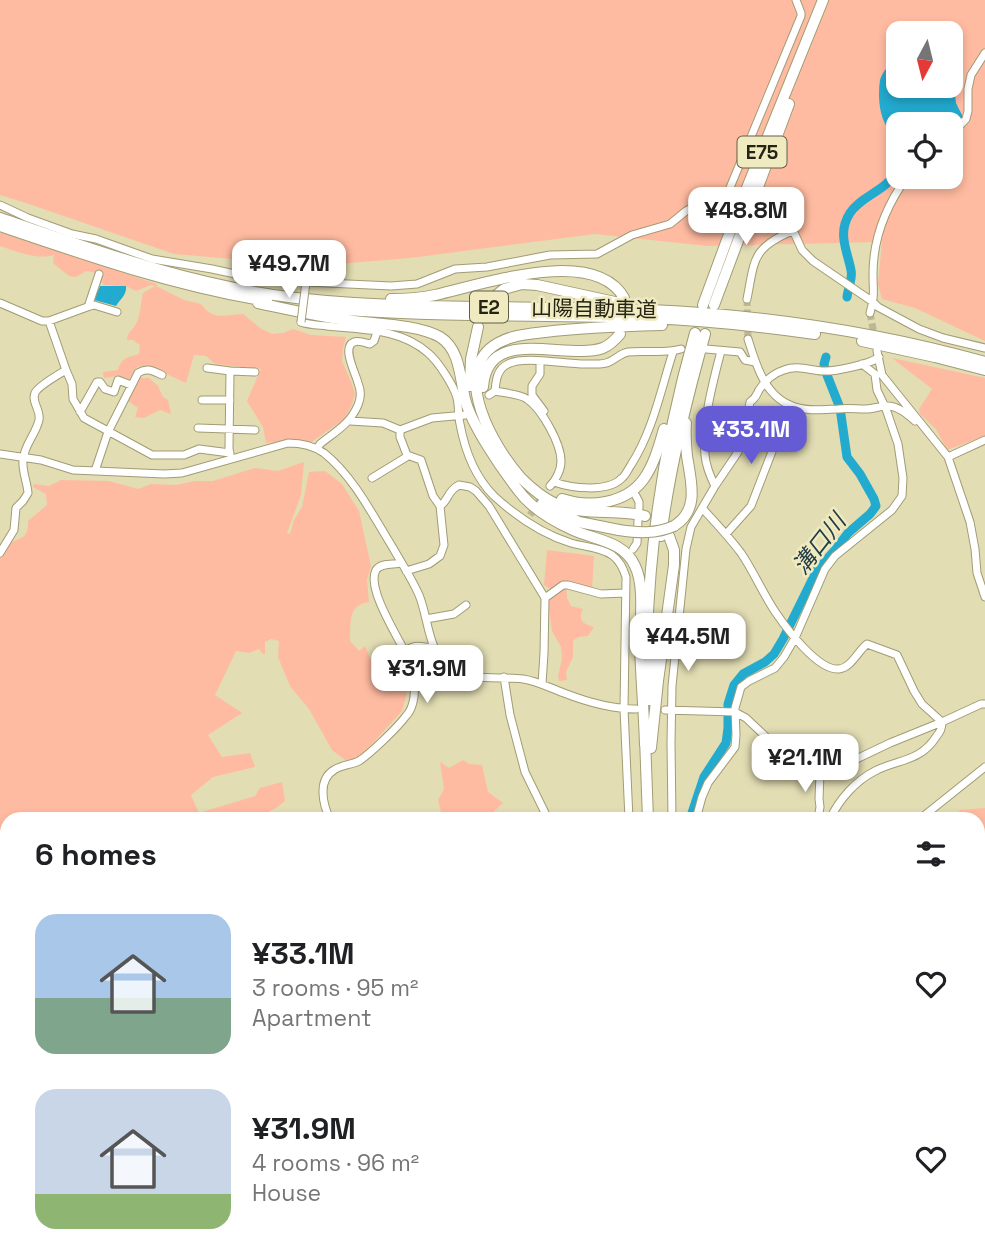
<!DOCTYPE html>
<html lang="en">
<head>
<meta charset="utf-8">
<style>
  :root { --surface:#fff; --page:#f6f6f6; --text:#202124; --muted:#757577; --accent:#655cd5 }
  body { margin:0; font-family:"Space Grotesk","Noto Sans JP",sans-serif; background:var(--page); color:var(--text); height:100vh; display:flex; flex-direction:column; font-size:26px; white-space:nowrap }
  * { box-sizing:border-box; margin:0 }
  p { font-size:23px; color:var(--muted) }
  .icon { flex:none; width:38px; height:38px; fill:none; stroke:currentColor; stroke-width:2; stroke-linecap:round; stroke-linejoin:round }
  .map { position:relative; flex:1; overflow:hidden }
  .sheet { position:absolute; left:0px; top:812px; width:985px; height:448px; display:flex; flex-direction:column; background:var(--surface); border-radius:21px 21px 0 0; box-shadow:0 4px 10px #0003 }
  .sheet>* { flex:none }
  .needle { width:46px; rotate:187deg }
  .tools { position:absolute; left:886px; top:21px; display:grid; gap:14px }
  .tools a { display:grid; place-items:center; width:77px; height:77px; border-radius:14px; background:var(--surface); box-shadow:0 4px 10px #0003; font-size:35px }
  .price { position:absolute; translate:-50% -60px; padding:0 16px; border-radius:14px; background:#fff; color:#222; font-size:23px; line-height:46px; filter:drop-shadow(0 2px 4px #0008) }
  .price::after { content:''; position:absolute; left:50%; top:42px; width:21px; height:16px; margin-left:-10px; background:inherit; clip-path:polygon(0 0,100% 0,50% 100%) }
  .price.selected { background:var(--accent); color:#fff }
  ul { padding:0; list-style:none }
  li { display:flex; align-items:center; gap:21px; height:175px; padding:0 35px }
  li span { display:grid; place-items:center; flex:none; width:196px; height:140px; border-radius:21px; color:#555 }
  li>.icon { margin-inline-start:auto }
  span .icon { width:84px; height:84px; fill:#fffc; stroke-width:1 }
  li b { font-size:30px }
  h2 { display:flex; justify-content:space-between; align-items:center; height:84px; padding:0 35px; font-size:30px }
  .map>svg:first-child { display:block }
  .green { fill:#ffbba1; fill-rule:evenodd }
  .water { fill:#22aacf }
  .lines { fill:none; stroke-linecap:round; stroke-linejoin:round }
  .stream { stroke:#22aacf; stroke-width:2 }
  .river { stroke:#22aacf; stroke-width:9 }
  .minor-tunnel { stroke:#bcb893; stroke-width:7; stroke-dasharray:7 3.5; stroke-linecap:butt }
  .minor-casing { stroke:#a19c74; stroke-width:9 }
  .major-casing { stroke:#a19c74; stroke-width:11 }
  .highway-casing { stroke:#a19c74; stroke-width:12 }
  .minor { stroke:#fff; stroke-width:7 }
  .major { stroke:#fff; stroke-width:10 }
  .highway { stroke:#fff; stroke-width:10 }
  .minor-bridge-casing { stroke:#a19c74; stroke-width:9; stroke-linecap:butt }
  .highway-bridge-casing { stroke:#a19c74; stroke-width:12; stroke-linecap:butt }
  .minor-bridge { stroke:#fff; stroke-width:7 }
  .highway-bridge { stroke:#fff; stroke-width:10 }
  .labels { text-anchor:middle; stroke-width:5; stroke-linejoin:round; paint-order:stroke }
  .shield { fill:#efeac0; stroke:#625f47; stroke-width:2 }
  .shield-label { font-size:19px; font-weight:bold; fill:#252313 }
  .street-label { font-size:21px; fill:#252313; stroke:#efeac0 }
  .water-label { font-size:23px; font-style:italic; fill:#223d46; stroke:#efeac0 }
</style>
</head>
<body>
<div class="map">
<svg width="985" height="1260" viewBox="0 0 985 1260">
  <rect width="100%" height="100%" fill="#e2ddb3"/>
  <path class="green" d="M0,0H985V341L915,308L882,299L878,284L882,242L707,246L595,234L410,258L313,266L174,254L26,203L0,195ZM898,33H950V86H898ZM898,124H950V177H898Z
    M0,232L157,284L156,286L184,300L201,304C213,321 224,315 243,314L260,328L272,334L283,333L293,329L311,335L346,337L343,348L342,361L352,384L355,394L351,407L343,420L310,443L297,440L266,443L263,427L247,401L261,369L215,364L206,356L194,355L186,383L146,365L137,367L129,379L117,376L104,378L103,372L118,370C122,357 127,358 139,354L140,345L133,340H127C128,331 132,331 136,324C140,318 141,301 143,293L155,286L151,285L136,291L126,286L104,285L99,279L101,272L98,271V273L86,271L76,277L69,276L53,263L54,255C36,260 18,252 0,246Z
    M892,358L985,378V436L947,450L936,429L920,414L919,409L932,389Z
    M140,378H149L158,386L163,397L168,400L171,414L160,410L144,418L135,417L138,408L128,401Z
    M304,462L301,495L287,533L290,534L294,520L302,507L309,472L325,471L342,484L359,511L371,566L367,580L369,602C347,605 351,623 350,641L359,651L365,646L377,675L382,678L392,675L399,669L403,671L408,688L402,711L362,755L354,761L345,760L332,750L309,709L290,686L278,657L279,641L271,639L265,642V654H263L259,649L249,653L236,651L215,695L242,713L208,735L222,757L250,753L255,767L213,777L191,795L199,813L255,796L260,788L282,782L285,801L276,808L254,819H7V1253H222L221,1260H0V554C3,551 5,547 9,544C21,537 29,539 28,521L47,505L46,494L33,487L34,484L49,486L61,480L109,481L138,489L151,484L176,485L195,481H213L255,468L278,471Z
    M547,550L594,556L592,589C572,583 571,577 552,590L544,585Z
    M566,587L567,598L571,606L583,609C577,620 584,625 594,627L588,636L578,637L573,641V657L566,672L567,680L559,681L558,676L562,659L561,647L552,631L548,603L550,598Z
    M463,760L469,764L482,765L488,792L503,803L494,811L492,819H458L457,817L442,816L438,800L444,789L440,762L449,768Z
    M985,808V960L978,966V819H954L960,810Z
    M978,985L985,992V1057L978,1045Z
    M308,1253H444L452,1260H298Z
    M575,1253H623V1260H576Z
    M657,1253H788L789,1260H658Z"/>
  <path class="water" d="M898,58V86L954,87L956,103L962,115V120L950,132V124H898V138C880,128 877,100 880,80C882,72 891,62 898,58Z
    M100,286H126C127,295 120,299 116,306L94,300Z"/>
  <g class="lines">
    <path class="stream" d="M978,1151L985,1147"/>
    <path class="river" d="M847,297C848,289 853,278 851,270C847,250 837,233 850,213C862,195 885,192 898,170
      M690,819L704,777L726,743L728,728V704L734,685L743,674L765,662L774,654L783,639L817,570L836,549L848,533L870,514L876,506L874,499L860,474L847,457L840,408L825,370L824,364L826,357
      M556,1253L561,1260"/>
    <path class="minor-tunnel" d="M747,299L748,339
      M870,313L875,339
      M530,515L550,486
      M632,632L668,633"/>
    <g class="minor-casing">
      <path id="minor" d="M950,136L966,119L968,111V89L971,75L985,53
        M762,204L778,210L787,217L802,250L813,261L873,302L878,307L919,329L943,338L985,348
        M0,205L28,218L72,234L96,239L152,259L212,269L263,280L391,286L417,284L455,269L487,267L550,255L597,254L632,235L670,224L686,211L695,206L713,203L729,190L801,16V13L796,0
        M747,299C755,258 752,248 794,230
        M0,303L42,321H49L90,306L94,305L117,312
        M90,306L89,304L99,274
        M870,313C875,296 873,290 873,274C873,238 886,206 907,177
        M49,321L66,370L72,384L73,399L84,418L152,455H184L199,449L230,453
        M301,322C309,325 318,325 327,326C362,330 400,328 428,353C438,361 454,386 457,398C459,406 458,416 460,424C465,451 475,477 494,496C516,516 542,534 571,543C585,547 600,547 612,555C620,561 623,568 626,577L624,709L629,819
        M748,339C756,365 765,398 795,407C809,412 824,409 838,409C847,408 856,409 866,409C873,409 880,406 887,406C898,406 907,414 915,421
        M706,349L740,352L745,360L755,362
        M877,351L882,375L948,457L970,522L975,549L977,573L985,597
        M540,362V374L532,386V395L544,411
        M207,368L230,371L229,448L230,455
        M230,371L255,372
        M495,391C496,380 497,369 508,364C525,355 567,365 588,364C595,364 603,365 609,362C616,359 621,353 628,352C646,350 664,354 681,349
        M489,395L495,391C504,393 520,394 527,399C542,409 561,444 561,461C561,470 556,480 550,486
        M202,400H230
        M80,412L97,382H100L105,389L114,392L118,380L131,385
        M350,421L383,423L400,430L432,418L465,415
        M198,428L255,430
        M400,430V437L407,455L421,460L433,496L440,506L444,545L440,556L429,564L406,571
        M317,449L320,444C336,431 350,424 358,405C361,398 361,390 358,383C356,374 341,347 354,342C358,340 366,343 370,344L374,341L377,332
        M0,454L41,460L73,470L164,474L182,473L288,443C300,443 314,446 324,453C354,477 373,516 393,548C402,564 412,579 419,595C429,619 427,651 450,668C470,682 500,676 523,679C537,681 550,688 564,693C587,702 611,709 636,709
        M948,457L985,440
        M95,471L108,432L138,373C147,367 153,371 162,375
        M372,478L408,456
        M554,482C571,488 608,493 622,478C626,475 628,469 631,465C653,431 661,389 673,352
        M715,486C710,476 706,466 705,455C702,422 713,382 721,351
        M636,496L639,502V508
        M440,506C449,500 447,491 459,485L470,487L476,491L489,506L545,598L544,653L542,684
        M702,508C715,522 729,537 741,553C754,572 763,594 776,613C787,629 818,671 839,669C851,668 858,651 867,644L897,655L914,691L922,704L942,722
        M726,534L751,506L790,405
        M633,549L637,543L638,520
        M0,553L14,530L16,508L23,501L28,493C27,481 22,472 23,460C24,445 36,434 39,420C41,410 31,402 35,393C38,386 58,375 66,370
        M545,598L563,585H568L601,594L625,593
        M426,619L454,614L466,605
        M405,651C419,642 421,649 434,647
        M504,677L510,715L525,772L548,819
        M665,710L735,712L746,718L800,769L816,775L846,764L890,743L942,722L981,704H985
        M330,819C323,805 317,780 334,770C341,765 351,765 359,761C371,753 397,728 406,716C411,711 413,704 414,697C415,686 415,675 411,665C404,645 365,590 376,570C381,562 394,565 401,563
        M672,819L671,743L672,686L686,549L691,527L715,486L738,452L743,440L750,402C756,398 756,396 759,390C765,381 774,373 784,370C797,365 809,370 822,371C834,372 871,364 879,357
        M696,819L702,797L708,783L735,747L736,735L735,708L741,687L749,681L775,668L784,657L795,638L825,569L835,556L892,510L902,496L903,478L898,444L886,409L877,390L875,374L862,364
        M818,819L820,807L819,799L820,773
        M830,819C839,800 855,781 875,771C898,759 920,762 936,737C940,732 942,729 942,722
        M920,819L985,767
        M978,1159L985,1156
        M978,1163L985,1169
        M502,1253L515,1260
        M685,1253L686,1260
        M805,1253L808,1260
        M924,1260L927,1253
        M979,1260L985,1201"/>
    </g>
    <g class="major-casing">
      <path id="major" d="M630,1260L631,1253"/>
    </g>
    <g class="highway-casing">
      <path id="highway" d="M0,218C97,251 194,286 296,298C414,311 532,305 651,310C763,315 877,332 985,362
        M0,226C88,256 175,286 267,301
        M493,298L504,289L522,284L537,285L624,304
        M391,299C406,299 421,298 435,295C481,285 594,245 624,298
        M258,303C287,309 317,316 346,320C373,324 417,324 440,337C460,349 460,378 465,399C471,424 501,468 518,490C531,508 553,521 573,530C595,540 624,541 635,566C645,586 640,622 640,645C641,678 644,712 645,745
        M703,305L738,210L823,0
        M714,305L789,104
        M310,307C422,318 534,314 645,318C702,320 759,326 815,334
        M862,341L935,357L985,370
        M470,386L471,359L478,327
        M483,387C487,324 566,361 603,348C610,345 615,340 620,334
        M562,499C589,508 625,504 643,480C654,465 659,446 664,429
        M542,504L579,522L619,530
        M645,516C616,508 584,517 556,504C543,498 531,488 521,478C495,449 448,371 498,343C512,335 529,334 545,332C584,327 623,326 662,325
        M674,526C700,510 691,482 687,456C686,445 685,435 686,423
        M661,536C670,467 686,401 705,334
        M647,638C650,532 666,435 695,333
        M649,700L652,632
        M645,738L648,819
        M651,748L658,681L674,565V550L669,536"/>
    </g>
    <use href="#minor" class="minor"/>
    <use href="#major" class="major"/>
    <use href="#highway" class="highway"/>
    <g class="minor-bridge-casing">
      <path id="minor-bridge" d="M737,194L762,204
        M301,322L306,282"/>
    </g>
    <g class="highway-bridge-casing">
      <path id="highway-bridge" d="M619,530C638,533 656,534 674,526"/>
    </g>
    <use href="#minor-bridge" class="minor-bridge"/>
    <use href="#highway-bridge" class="highway-bridge"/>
  </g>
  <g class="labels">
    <g class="shield">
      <rect x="737.5" y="136.5" width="49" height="31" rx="5"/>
      <rect x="470" y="291.5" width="38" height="31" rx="5"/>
    </g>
    <g class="shield-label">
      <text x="762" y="159">E75</text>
      <text x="489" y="314">E2</text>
    </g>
    <g class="street-label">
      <text transform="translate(594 309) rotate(1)" y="7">山陽自動車道</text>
    </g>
    <g class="water-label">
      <text transform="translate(819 544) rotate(-52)" y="8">溝口川</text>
    </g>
  </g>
</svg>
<div class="tools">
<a><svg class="needle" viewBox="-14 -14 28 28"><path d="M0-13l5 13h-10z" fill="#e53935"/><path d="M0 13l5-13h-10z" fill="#757577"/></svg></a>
<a><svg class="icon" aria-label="locate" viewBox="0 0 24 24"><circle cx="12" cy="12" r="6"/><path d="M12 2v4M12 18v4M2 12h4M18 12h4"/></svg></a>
</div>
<b class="price" style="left:746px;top:247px">¥48.8M</b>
<b class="price" style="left:289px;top:300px">¥49.7M</b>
<b class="price selected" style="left:751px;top:466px">¥33.1M</b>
<b class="price" style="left:688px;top:673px">¥44.5M</b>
<b class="price" style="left:427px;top:705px">¥31.9M</b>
<b class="price" style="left:805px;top:794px">¥21.1M</b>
<section class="sheet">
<h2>6 homes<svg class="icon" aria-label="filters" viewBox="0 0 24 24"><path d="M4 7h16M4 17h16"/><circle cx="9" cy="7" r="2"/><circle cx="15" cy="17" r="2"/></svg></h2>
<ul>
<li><span style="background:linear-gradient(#a9c7e8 60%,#7fa58c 0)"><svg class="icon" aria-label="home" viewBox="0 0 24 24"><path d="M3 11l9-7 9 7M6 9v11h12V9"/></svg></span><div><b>¥33.1M</b><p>3 rooms · 95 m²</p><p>Apartment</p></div><svg class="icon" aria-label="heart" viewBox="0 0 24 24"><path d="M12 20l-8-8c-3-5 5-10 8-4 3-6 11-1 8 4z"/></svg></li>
<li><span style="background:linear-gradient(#c9d6e8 75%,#8fb573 0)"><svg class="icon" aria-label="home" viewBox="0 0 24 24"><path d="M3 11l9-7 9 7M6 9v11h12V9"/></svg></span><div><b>¥31.9M</b><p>4 rooms · 96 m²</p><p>House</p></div><svg class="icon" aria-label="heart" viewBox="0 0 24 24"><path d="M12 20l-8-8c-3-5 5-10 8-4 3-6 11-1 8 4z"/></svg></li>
</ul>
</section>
</div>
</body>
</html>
